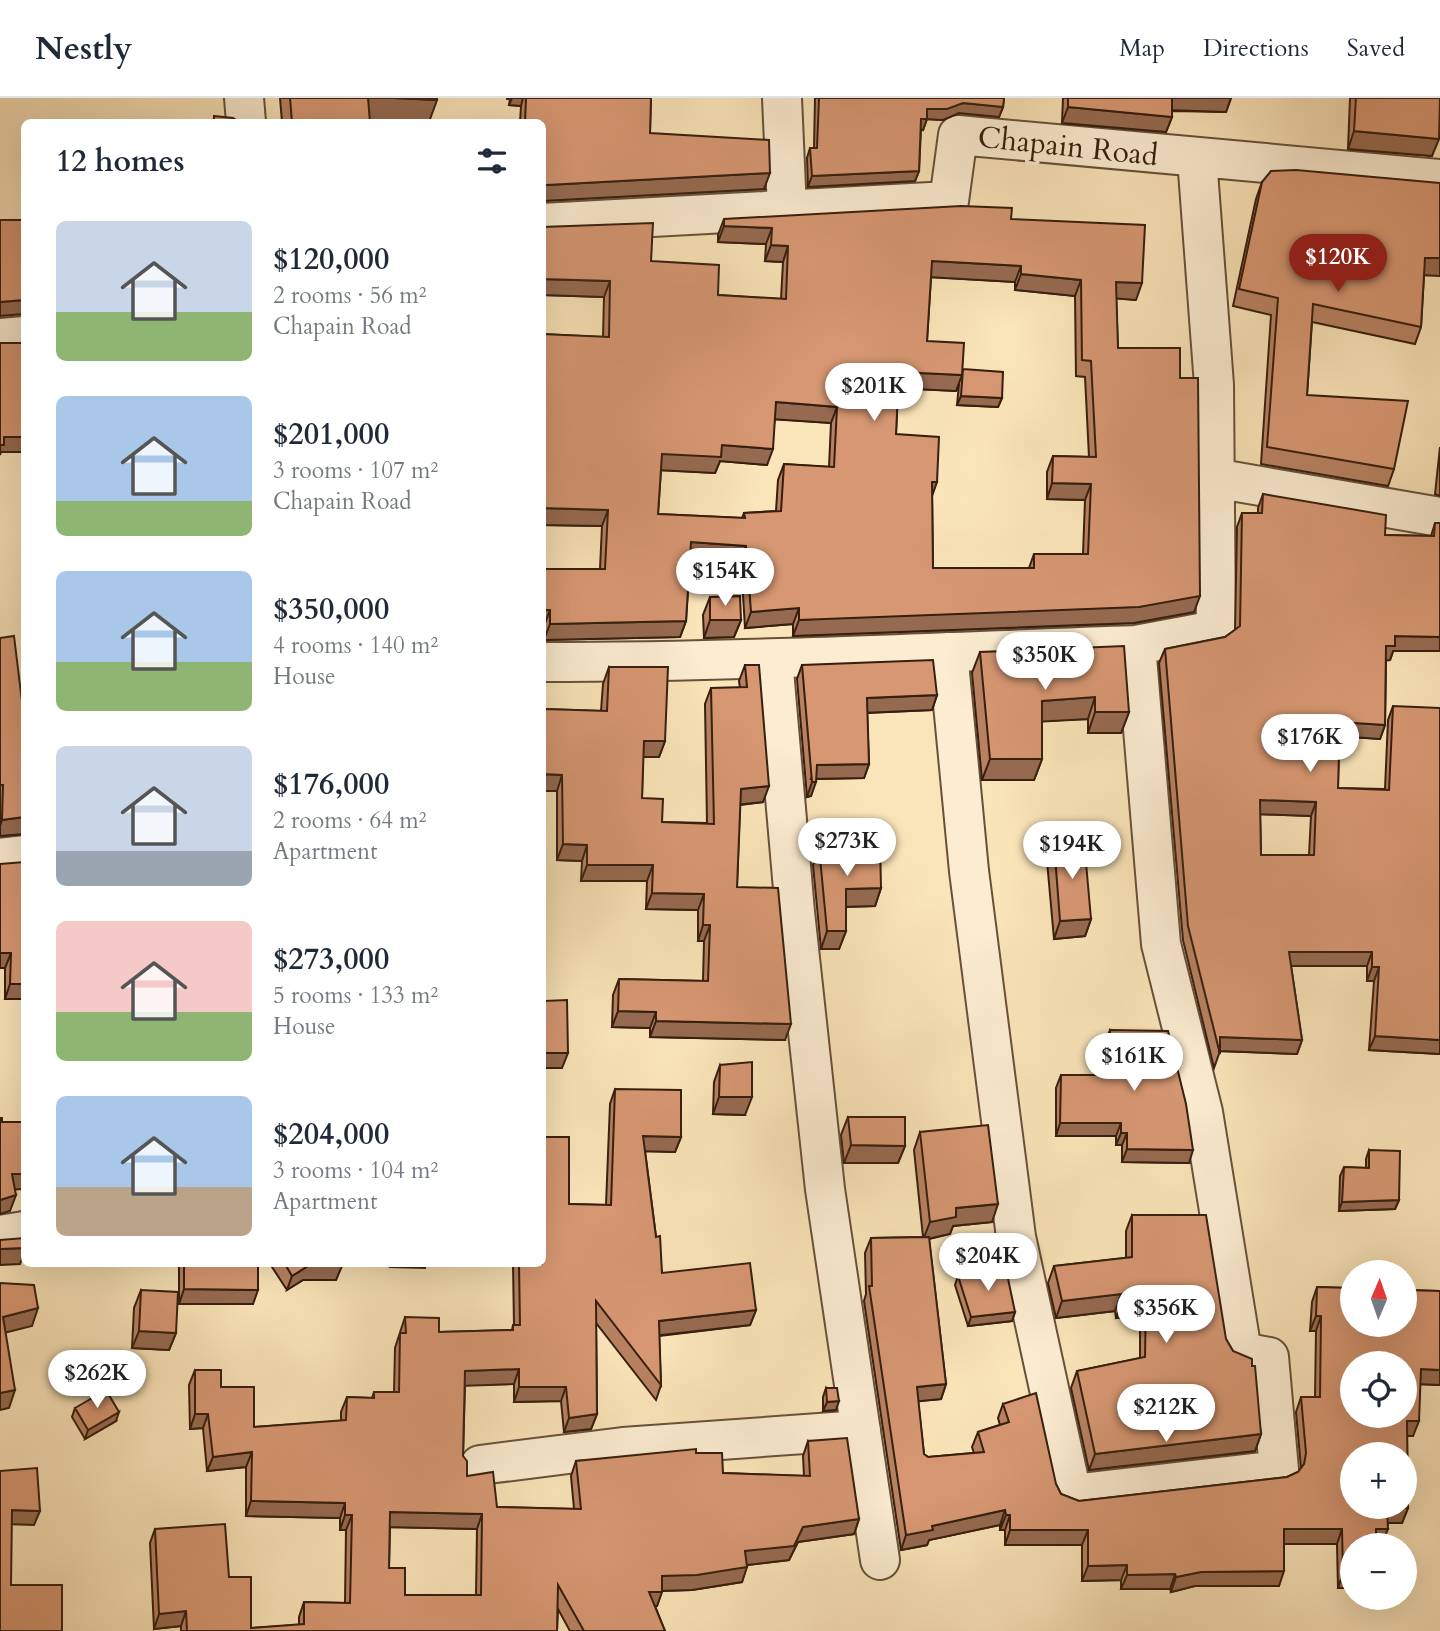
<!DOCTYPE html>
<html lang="en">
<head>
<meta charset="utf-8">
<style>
  :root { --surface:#fff; --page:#f2f2f3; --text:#1f2937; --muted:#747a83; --line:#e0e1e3; --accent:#8f2418 }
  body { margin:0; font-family:Cardo,serif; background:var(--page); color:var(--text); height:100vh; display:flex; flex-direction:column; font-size:26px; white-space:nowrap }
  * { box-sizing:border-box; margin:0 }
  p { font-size:23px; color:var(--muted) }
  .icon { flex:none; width:38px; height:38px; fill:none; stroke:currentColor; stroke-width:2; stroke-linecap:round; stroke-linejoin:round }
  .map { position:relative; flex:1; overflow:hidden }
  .side { position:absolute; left:21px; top:21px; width:525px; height:1148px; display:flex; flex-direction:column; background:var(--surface); border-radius:10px; box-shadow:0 7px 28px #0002 }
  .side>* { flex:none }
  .needle { width:46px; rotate:2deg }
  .controls { position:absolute; left:1340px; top:1162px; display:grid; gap:14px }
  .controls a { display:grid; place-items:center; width:77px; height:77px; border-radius:50%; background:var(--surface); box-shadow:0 7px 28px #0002; font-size:35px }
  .price { position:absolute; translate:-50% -60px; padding:0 16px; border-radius:24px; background:#fff; color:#222; font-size:23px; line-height:46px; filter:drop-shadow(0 2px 4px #0008) }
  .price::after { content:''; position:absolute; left:50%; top:42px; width:21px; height:16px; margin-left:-10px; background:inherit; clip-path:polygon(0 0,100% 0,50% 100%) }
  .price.selected { background:var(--accent); color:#fff }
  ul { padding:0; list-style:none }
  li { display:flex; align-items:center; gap:21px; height:175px; padding:0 35px }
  li span { display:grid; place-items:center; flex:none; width:196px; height:140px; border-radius:10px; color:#555 }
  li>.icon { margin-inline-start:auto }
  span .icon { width:84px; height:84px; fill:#fffc; stroke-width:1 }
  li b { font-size:30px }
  h2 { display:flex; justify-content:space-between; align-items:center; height:84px; padding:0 35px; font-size:30px }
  header { display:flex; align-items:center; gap:42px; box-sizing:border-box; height:98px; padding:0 35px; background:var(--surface); border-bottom:2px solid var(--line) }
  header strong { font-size:33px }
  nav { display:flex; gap:38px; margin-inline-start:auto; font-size:24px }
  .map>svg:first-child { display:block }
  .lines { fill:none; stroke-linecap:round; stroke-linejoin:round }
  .minor-casing { stroke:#685039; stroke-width:42 }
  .minor { stroke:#fcedd2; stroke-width:38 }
  .wall { fill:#b88262; stroke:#371e0e; stroke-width:2; fill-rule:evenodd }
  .shaded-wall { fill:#966a50; stroke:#371e0e; stroke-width:2 }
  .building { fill:#d69772; stroke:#371e0e; stroke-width:2; fill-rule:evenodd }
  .labels { text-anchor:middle; stroke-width:7; stroke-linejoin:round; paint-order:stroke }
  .street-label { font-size:30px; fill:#371e0e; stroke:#fcedd2 }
</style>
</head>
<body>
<header>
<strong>Nestly</strong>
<nav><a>Map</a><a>Directions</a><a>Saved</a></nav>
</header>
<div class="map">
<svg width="1440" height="1533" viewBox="0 0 1440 1533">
  <rect width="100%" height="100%" fill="#fae4b9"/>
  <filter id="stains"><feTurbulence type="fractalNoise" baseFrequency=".00286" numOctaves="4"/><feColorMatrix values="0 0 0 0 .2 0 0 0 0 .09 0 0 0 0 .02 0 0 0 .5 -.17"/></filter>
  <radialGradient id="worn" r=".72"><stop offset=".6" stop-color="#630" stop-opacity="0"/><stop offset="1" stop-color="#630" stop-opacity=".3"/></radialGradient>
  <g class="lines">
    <g class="minor-casing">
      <path id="minor" d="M244,0L246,24
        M782,0L787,112
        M542,125L949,103L958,37L1440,81
        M0,240L24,238
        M1214,380L1440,419
        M1136,547L1216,532L1214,287L1197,60
        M773,561L795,814L825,1091L880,1462
        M542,564C740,564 938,554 1136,547L1161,846L1203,1014L1242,1254L1269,1259L1279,1372L1072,1396L1016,1139L969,773L948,554
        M0,760L24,757
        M0,1137L24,1133
        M480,1367L623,1349L861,1332"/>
    </g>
    <use href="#minor" class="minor"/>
  </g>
  <path class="wall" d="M280,0H437L370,23V24H282Z
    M507,0H651L650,35L764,91L542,103V24H520L521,8L509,7L510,1H507Z
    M815,0H1004L1003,9L999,19L959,15L943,22L927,21L923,32L921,31L919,73L915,83L808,89L807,60L810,50H814Z
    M1063,0H1231L1226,14L1172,13V19L1166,34L1062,25Z
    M1350,0H1440L1432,58L1348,51Z
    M1262,84L1424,177L1421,229L1415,246L1312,224L1307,297L1394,371L1388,388L1261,366L1271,217L1233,208L1256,101Z
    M724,121H1011L1136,202L1116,200L1118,250L1180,280L1194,514L1134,525L793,538V526L745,530L741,464L690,461L686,523L680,539L544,542L542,471H600L602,428L542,427V236L603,239L604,199L542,197L651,163L718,197L781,201L783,164L765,163L766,146L718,144V137ZM931,179L1015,184V192L1075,198L1076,278L1085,279L1089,359L1053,358L1047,374V401L1085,402L1083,456H1034L1029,470H933L932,396L896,336L898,290L956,293L959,286L957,307L998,309L1002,300L962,271L927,243ZM775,321L831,325L829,369L784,366L778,382L776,413L744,415L742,420L658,416L661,372L715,375L720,363L767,367Z
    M1440,349V398L1435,396Z
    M1263,396L1385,437L1431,438L1435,425H1440L1390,562H1386L1385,627L1380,641L1339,638L1338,690L1385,691L1388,622L1393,608L1440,956L1369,952L1374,883H1367V868H1291L1302,942L1297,956L1220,953L1214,970L1183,842L1159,565L1165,551L1225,539L1235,532L1237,429L1242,415H1258V410ZM1260,716L1311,718L1309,757H1261Z
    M710,499L741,522L734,539L704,540L703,517Z
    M0,540L24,620V736L0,738Z
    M980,554L1129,614L1121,635H1088V621L1042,623V661L1034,682H982L972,575Z
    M745,567L763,704L740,707L737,789L785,942L650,939V930L612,929L613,897L619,881L703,883L704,843H698V812L646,811L647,783H581L582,763L557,762V693L545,611L601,613L603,586L609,569L665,643L659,659H643L642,700L662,724L707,725L705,606L711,590H740L739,583Z
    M802,567L937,597L932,612L867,615L869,666L864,680L816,681L811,698L807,699L797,581Z
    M1054,745L1091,821L1085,838L1054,841L1047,763Z
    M819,749L881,790L875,808L846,809V833L839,851H821L813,767Z
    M24,764V901H5V870Z
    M1110,932L1189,1065L1122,1064V1047H1116V1038H1056V990L1061,977H1105V945Z
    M720,967L745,1017L713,1016L714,984Z
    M615,991L681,1039L675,1054L645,1053L656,1139L662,1175L756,1212L750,1227L659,1238L661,1287L656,1302L596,1225L597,1316L591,1331L564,1334L561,1303L514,1304V1286L465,1287L463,1358L467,1378L497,1409L574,1411L571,1378L576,1363L696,1355L723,1375L804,1378L803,1358L808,1343L859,1421L854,1436L798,1444L789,1462L747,1467L742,1484L692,1492L662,1493L657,1508H655L665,1533H570L558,1511L557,1533H181V1528L154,1531L150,1445L155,1431L229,1479L251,1530L299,1527V1519L304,1504L345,1505L346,1432H340V1420L246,1418V1369L207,1373L203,1330L190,1331L189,1287L195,1272L221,1289L254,1329L341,1323V1314L347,1299L372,1300L374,1294H394L395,1250L405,1219L439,1234L512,1232L513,1227H514L513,1166H542L569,1106L606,1107L610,1006ZM390,1429L477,1431L476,1497H405L389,1470Z
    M848,1019L905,1048L898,1065H844L841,1037Z
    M920,1034L992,1124L953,1128L950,1136L929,1141L946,1286L941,1301L918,1303L924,1356L928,1359L974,1355L972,1349L978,1334L1000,1327L998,1320L1003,1306L1056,1386L1061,1396L1079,1403L1287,1379L1298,1374L1301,1370L1296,1314L1301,1299H1315L1316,1233H1310L1312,1204L1317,1189L1440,1193V1287L1420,1286L1413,1338H1407L1408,1410L1402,1425H1388L1382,1445H1376L1353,1490H1338L1337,1446H1284L1279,1488H1195L1171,1494L1170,1491H1121V1482L1082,1483V1447H1005V1432H1000V1427L929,1442L927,1447L901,1452L864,1203L866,1196L865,1155L871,1140L923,1139L914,1052Z
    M1369,1052L1399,1102L1395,1111L1339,1113L1340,1078L1344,1069L1366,1070V1061Z
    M1132,1117L1226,1241L1233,1253L1252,1268L1261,1336L1255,1353L1089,1372L1071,1290L1077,1273L1140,1260V1217L1116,1220L1115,1213L1056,1220L1048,1185L1054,1168L1126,1160V1133Z
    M179,1166H258L253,1206H179Z
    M270,1166H342L336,1182H303L287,1192Z
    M958,1178L1015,1214L1012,1223L968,1228L955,1187Z
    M141,1192L176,1235L169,1252L132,1250L134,1210Z
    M826,1290L836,1312L823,1313V1299Z
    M75,1310L116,1323L85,1341L72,1319Z"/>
  <path class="shaded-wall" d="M368,0H393L437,2L429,24L360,22Z
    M512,0H523L521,8L509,7Z
    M1171,0H1231L1226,14L1167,12Z
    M963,5L1003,9L999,19L959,15L943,22L924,21L927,11Z
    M1068,9L1172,19L1166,34L1062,25Z
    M921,21H927L923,32L917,31Z
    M1354,33L1439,41L1432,58L1348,51Z
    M919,73L915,83L808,89L812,78Z
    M770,75L764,91L542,103V88L547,87Z
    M724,128L772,130L766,146L718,144Z
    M771,147L788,148L783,164L765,163Z
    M1425,160H1440V178L1419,177Z
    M932,163L1021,168L1015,184L927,179Z
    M1021,176L1081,182L1075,198L1015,192Z
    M542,181L610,183L604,199L542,197Z
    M1116,184L1142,185L1136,202L1110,200Z
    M24,202V212L23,216L0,218V204Z
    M899,274L962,277L956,293L893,290Z
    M961,298L1002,300L998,309L957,307Z
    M776,304L837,309L831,325L770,321Z
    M4,339H24V354H1L0,357V347Z
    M722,347L773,351L767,367L720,363L715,375L656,372L662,356Z
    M932,384H937L931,401Z
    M1052,385L1091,386L1085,402L1047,401Z
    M542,410L608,412L602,428L542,427Z
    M691,444L746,448L741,464L685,460Z
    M1200,498L1194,514L1134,525L793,538L799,522Z
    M799,510L793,526L745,530L751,514Z
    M542,512H550L544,528H542Z
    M710,522H741L734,539L704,540Z
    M686,523L680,539L544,542L550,526Z
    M1395,538L1440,539V553H1393L1390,562L1381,563L1386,548Z
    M937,597L932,612L862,615L867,600Z
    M1095,599L1088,621L1035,624L1042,603Z
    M1095,614H1129L1121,635H1088Z
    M1340,624L1385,627L1380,641L1335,638Z
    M644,643H665L659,659H638Z
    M990,661H1042L1034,682H982Z
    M869,666L864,680L811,681L817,667Z
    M542,676L562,677L557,693H542Z
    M812,684H816L811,698L807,699Z
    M769,688L763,704L735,707L741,691Z
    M1260,702L1316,704L1311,718L1254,716Z
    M24,719V736L0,738V728L2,722Z
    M563,746L587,747L582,763L557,762Z
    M587,767H653L647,783H581Z
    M881,790L875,808L839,809L846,791Z
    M652,795L704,796L698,812L646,811Z
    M1091,821L1085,838L1054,841L1060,823Z
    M703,827H710L704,843H698Z
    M827,833H846L839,851H821Z
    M1289,854H1372L1367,868H1284Z
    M0,855H11L5,870H0Z
    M1372,869H1379L1374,883H1367Z
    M10,886H24V901H5Z
    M618,913L656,914L650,930L612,929Z
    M656,923L791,926L785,942L650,939Z
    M1375,938L1440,942V956L1369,952Z
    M1220,939L1302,942L1297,956L1219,953Z
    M542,955H568L562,970H542Z
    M719,999H752L745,1017L713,1016Z
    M1060,1025H1121L1116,1038H1056Z
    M1121,1035H1127L1122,1047H1116Z
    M643,1038L681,1039L675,1054L637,1053Z
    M851,1047L905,1048L898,1065H844Z
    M1127,1051L1193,1052L1189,1065L1122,1064Z
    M12,1076H24V1091L6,1092Z
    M16,1097L10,1113L0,1116V1102Z
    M1399,1102L1395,1111L1339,1113L1342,1104Z
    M998,1106L992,1124L953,1128L950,1136L923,1142L930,1124L956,1110Z
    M24,1150V1154L20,1166L0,1167V1151Z
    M391,1166H426L425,1170L390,1169Z
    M308,1168H342L336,1182H303L287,1192L292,1178Z
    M184,1191L258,1192L253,1206H179Z
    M1121,1196L1115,1213L1056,1220L1062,1203Z
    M1146,1200L1140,1217L1116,1220L1122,1203Z
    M38,1210L32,1228L0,1236L3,1219Z
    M756,1212L750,1227L653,1238L659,1223Z
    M1015,1214L1012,1223L968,1228L971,1219Z
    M1316,1218H1321L1316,1233H1310Z
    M139,1233L176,1235L169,1252L132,1250Z
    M519,1271L514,1286L460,1288L465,1273Z
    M1421,1271L1440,1272V1287L1415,1286Z
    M946,1286L941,1301L911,1304L917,1289Z
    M519,1289H566L561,1303L514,1304Z
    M15,1292L9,1310L0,1312V1295Z
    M839,1303L836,1312L823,1313L827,1304Z
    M119,1314L116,1323L85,1341L88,1332Z
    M195,1316H208L203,1330L190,1331Z
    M597,1316L591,1331L564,1334L569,1320Z
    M1407,1323H1419L1413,1338H1401Z
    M1261,1336L1255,1353L1089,1372L1095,1356Z
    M252,1354L246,1369L207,1373L213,1359Z
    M251,1403L345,1405L340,1420L246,1418Z
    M1387,1410H1408L1402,1425H1382Z
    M12,1412L40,1413L34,1427L6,1426Z
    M1005,1412L1000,1427L929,1442L927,1447L901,1452L906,1437L932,1428Z
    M390,1414L482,1416L477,1431L385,1429Z
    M345,1417H352L346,1432H340Z
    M1006,1417H1010L1005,1432H1000Z
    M859,1421L854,1436L798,1444L789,1462L739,1468L745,1453L803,1429Z
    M1284,1431H1342L1337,1446H1278Z
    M1376,1431H1388L1382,1445L1370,1446Z
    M1010,1432H1088L1082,1447H1005Z
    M1127,1467L1121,1482L1082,1483L1088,1468Z
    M747,1469L742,1484L692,1492L657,1493L662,1478Z
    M1284,1473L1279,1488H1195L1171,1494L1176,1479L1201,1474Z
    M1343,1475H1353V1490H1338Z
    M1175,1476L1170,1491H1121L1127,1477Z
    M649,1494H662L657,1508H643Z
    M186,1513L181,1528L154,1531L159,1516Z"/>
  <path class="building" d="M290,0H368L370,24H292Z
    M393,0H437V2Z
    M526,0H651L650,35L769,42L770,75L547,87L542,88V24H525Z
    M819,0H1004L1003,9L963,5L947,11H927V21H921L919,73L812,78L810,50H817Z
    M1068,0H1172V19L1068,9Z
    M1356,0H1440L1439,41L1354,33Z
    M214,18L233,20L239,24H214Z
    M1296,72L1440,85V160H1425L1421,229L1313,206L1307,297L1408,303L1394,371L1267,349L1278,200L1239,191L1262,84L1271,73Z
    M961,108L1012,110L1011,121L1145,127L1142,185L1116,184L1118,250H1180V280H1198L1200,498L1139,509L799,522V510L751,514L746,448L691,444L686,523L550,526V512H542V471H605L608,412L542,410V236L609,239L610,183L542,181V129L653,125L651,163L719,167L718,197L786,201L788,148L771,147L772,130L724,128V121ZM932,163L1021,168V176L1081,182L1082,262L1091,263L1096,359L1053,358L1052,385L1091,386L1088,456H1034V470H933L932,384H937L939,339L896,336L899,274L962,277L964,245L927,243ZM776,304L837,309L834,369L784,366L781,413L744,415L745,420L658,416L662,356L721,359L722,347L773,351Z
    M0,122H24V202L0,204Z
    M0,245H24V339H4V347H0Z
    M963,271L1003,274L1002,300L961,298Z
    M1263,396L1386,417L1385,437L1434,438L1435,425H1440V539L1395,538V548H1386L1385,627L1340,624L1338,690L1389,692L1393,608L1440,610V942L1375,938L1379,869H1372V854H1289L1302,942L1220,939V956L1188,828L1165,551L1225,539L1240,528L1242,415H1262ZM1260,702L1316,704L1314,757H1261Z
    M740,498L741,522H710V499Z
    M14,538L24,620V719L2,722L3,687H0V540Z
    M1124,548L1129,614H1095V599L1042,603V661H990L980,554Z
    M933,562L937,597L867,600L869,666L817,667L816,684H812L802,567Z
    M745,567H759L769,688L741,691L737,789L778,790L791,926L656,923V914L618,913L619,881L708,883L710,827H703L704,796L652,795L653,767H587V747L563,746L562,677L542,676V568L545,569V611L607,613L609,569H668L665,643H644L642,700L663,701L662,724L714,726L711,590L747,589Z
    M1084,742L1091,821L1060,823L1054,745Z
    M880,747L881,790L846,791V833H827L819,749Z
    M24,764V886H10L11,855H0V766Z
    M542,877H544V903L567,902L568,955H542Z
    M1110,932L1168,933L1186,1006L1193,1052L1127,1051V1035H1121V1025H1060L1061,977H1110Z
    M752,964V999H719L720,967Z
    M615,991L681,992V1039L643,1038L656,1139L660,1138L662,1175L750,1165L756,1212L659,1223L661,1287L596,1203L597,1316L569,1320L566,1289H519V1271L465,1273L463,1358L467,1363V1378L493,1374L497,1409L581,1411L576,1363L696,1351V1355H722L723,1375L810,1378L808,1343L847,1340L859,1421L803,1429L794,1448L745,1453L747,1469L697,1477L662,1478V1494H649L665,1533H584L558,1487L557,1533H187L186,1513L159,1516L155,1431L225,1426L229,1479H251V1530L304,1526V1504L350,1505L352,1417H345V1405L251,1403L252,1354L213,1359L208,1316H195V1272H221V1289H254V1329L346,1322L347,1299L374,1300V1294H399L400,1235H406L405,1219L439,1220V1234L513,1232V1227H520L519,1166H542V1039H569V1106L611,1107ZM390,1414L482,1416L481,1497H405V1470H389Z
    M848,1019H905V1048L851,1047Z
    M0,1020H2V1024H24V1076H12L16,1097L0,1102Z
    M988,1027L998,1106L956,1110V1119L930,1124L920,1034Z
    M1369,1052L1400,1053L1399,1102L1342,1104L1344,1069L1369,1070Z
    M1132,1117H1206L1226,1241L1233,1253L1252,1261V1268H1255L1261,1336L1095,1356L1077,1273L1145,1259L1146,1200L1122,1203L1121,1196L1062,1203L1054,1168L1132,1159Z
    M929,1139L946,1286L917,1289L924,1356L928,1359L984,1354L978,1334L1009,1324L1003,1306L1036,1295L1056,1386L1061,1396L1079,1403L1287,1379L1298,1374L1304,1366L1306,1355L1301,1299H1320L1321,1218H1316L1317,1189L1353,1190V1227H1405V1192L1440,1193V1272L1421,1271L1419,1323H1407L1408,1410H1387L1388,1431H1376V1447H1353V1475H1343L1342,1431H1284V1473L1201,1474L1176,1479L1175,1476L1127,1477V1467L1088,1468V1432H1010V1417H1006L1005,1412L932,1428L933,1432L906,1437L869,1188H872L871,1140ZM1353,1265H1405V1318H1353ZM1353,1356H1405V1409H1353Z
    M24,1140V1150L0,1151V1142Z
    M184,1166H258V1192L184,1191Z
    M285,1166H342V1168H308L292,1178Z
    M1006,1171L1015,1214L971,1219L958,1178Z
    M0,1185L34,1187L38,1210L3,1219L15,1292L0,1295Z
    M141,1192L178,1194L176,1235L139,1233Z
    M826,1290H837L839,1303L827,1304Z
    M106,1292L119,1314L88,1332L75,1310Z
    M37,1370L40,1413L12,1412L11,1487H62V1533H0V1373Z"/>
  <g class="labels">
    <g class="street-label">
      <text transform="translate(1068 48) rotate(6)" y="10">Chapain Road</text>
    </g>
  </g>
  <rect width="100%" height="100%" filter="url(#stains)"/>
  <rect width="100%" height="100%" fill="url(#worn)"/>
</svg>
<div class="controls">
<a><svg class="needle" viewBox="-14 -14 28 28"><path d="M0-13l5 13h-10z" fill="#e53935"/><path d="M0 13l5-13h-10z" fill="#747a83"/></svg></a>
<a><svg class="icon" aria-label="locate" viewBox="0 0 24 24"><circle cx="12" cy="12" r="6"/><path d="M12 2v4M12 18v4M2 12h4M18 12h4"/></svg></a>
<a>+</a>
<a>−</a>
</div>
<b class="price selected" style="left:1338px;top:196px">$120K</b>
<b class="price" style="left:874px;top:325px">$201K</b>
<b class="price" style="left:725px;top:510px">$154K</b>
<b class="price" style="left:1045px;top:594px">$350K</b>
<b class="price" style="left:1310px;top:676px">$176K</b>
<b class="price" style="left:847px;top:780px">$273K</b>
<b class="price" style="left:1072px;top:783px">$194K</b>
<b class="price" style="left:1134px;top:995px">$161K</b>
<b class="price" style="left:988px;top:1195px">$204K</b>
<b class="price" style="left:1166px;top:1247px">$356K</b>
<b class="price" style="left:97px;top:1312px">$262K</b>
<b class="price" style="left:1166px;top:1346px">$212K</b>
<section class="side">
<h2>12 homes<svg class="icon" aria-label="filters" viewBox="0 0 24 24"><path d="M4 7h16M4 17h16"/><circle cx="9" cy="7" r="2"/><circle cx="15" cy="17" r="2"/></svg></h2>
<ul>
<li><span style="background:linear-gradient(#c9d6e8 65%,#8fb573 0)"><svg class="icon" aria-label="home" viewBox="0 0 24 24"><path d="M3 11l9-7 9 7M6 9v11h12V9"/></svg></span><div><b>$120,000</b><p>2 rooms · 56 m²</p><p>Chapain Road</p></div></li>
<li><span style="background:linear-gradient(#a9c7e8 75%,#8fb573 0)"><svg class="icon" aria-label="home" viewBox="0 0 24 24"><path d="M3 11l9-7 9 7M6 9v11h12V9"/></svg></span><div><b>$201,000</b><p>3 rooms · 107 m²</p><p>Chapain Road</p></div></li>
<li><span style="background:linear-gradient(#a9c7e8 65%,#8fb573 0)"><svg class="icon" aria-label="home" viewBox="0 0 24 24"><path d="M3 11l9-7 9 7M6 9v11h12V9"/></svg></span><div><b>$350,000</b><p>4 rooms · 140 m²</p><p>House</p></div></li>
<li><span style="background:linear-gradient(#c9d6e8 75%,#9aa5b1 0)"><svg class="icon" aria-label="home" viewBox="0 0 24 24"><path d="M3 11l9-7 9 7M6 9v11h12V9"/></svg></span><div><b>$176,000</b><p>2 rooms · 64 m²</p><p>Apartment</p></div></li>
<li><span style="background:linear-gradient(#f6c9c9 65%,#8fb573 0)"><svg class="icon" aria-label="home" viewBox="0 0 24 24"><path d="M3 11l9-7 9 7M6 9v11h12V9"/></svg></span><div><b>$273,000</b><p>5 rooms · 133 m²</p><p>House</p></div></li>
<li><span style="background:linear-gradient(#a9c7e8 65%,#b9a48a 0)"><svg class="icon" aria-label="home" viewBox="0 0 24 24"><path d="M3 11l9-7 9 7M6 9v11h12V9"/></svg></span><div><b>$204,000</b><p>3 rooms · 104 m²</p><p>Apartment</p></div></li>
</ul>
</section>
</div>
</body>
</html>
